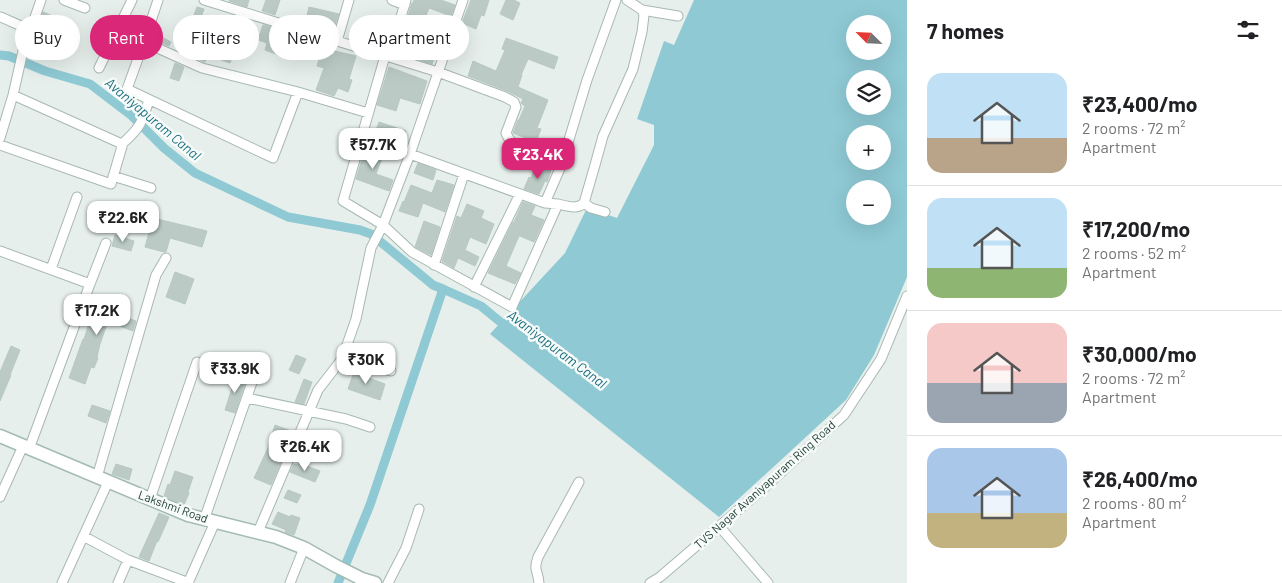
<!DOCTYPE html>
<html lang="en">
<head>
<meta charset="utf-8">
<style>
  :root { --surface:#fff; --page:#f2f2f2; --text:#202124; --muted:#757577; --line:#e0e0e0; --accent:#db2777 }
  body { margin:0; font-family:Barlow,sans-serif; background:var(--page); color:var(--text); height:100vh; display:flex; flex-direction:column; font-size:19px; white-space:nowrap }
  * { box-sizing:border-box; margin:0 }
  p { font-size:16px; color:var(--muted) }
  .icon { flex:none; width:28px; height:28px; fill:none; stroke:currentColor; stroke-width:2; stroke-linecap:round; stroke-linejoin:round }
  .map { position:relative; flex:1; overflow:hidden }
  .side { display:flex; flex-direction:column; background:var(--surface); width:375px }
  .side>* { flex:none }
  .hud { position:absolute; left:15px; top:15px; width:475px; height:45px; display:flex; gap:10px }
  .needle { width:32px; rotate:294deg }
  .tools { position:absolute; left:846px; top:15px; display:grid; gap:10px }
  .tools a { display:grid; place-items:center; width:45px; height:45px; border-radius:50%; background:var(--surface); box-shadow:0 5px 20px #0002; font-size:25px }
  .price { position:absolute; translate:-50% -42px; padding:0 11px; border-radius:10px; background:#fff; color:#222; font-size:16px; line-height:32px; filter:drop-shadow(0 1px 2px #0008) }
  .price::after { content:''; position:absolute; left:50%; top:30px; width:15px; height:11px; margin-left:-8px; background:inherit; clip-path:polygon(0 0,100% 0,50% 100%) }
  .price.current { background:var(--accent); color:#fff }
  ul { padding:0; list-style:none }
  li { display:flex; align-items:center; gap:15px; height:125px; padding:0 20px }
  li+li { border-top:1px solid var(--line) }
  li span { display:grid; place-items:center; flex:none; width:140px; height:100px; border-radius:15px; color:#555 }
  li>.icon { margin-inline-start:auto }
  span .icon { width:60px; height:60px; fill:#fffc; stroke-width:1 }
  li b { font-size:21px }
  h2 { display:flex; justify-content:space-between; align-items:center; height:60px; padding:0 20px; font-size:21px }
  .tag { padding:0 18px; border-radius:22px; background:var(--surface); box-shadow:0 5px 20px #0002; font-size:18px; line-height:45px }
  .tag.current { background:var(--accent); color:#fff }
  main { display:flex; flex:1; min-height:0 }
  .map>svg:first-child { display:block }
  .water { fill:#8ec9d4; fill-rule:evenodd }
  .lines { fill:none; stroke-linecap:round; stroke-linejoin:round }
  .canal { stroke:#8ec9d4; stroke-width:9 }
  .building { fill:#bbcac4; stroke:#b8c9c2 }
  .street-casing { stroke:#a8b8b2; stroke-width:11 }
  .secondary-casing { stroke:#a4bbb3; stroke-width:15 }
  .street { stroke:#fff; stroke-width:9 }
  .secondary { stroke:#fff; stroke-width:12 }
  .labels { text-anchor:middle; stroke-width:5; stroke-linejoin:round; paint-order:stroke }
  .street-label { font-size:12px; fill:#24423a; stroke:#f7fbf9 }
  .water-label { font-size:14px; font-style:italic; fill:#1c6f80; stroke:#f7fbf9 }
</style>
</head>
<body>
<main>
<div class="map">
<svg width="907" height="583" viewBox="0 0 907 583">
  <rect width="100%" height="100%" fill="#e6efeb"/>
  <path class="water" d="M694,0H907V277L874,355L846,400L719,517L490,334L565,253L587,208L617,218L654,145V125L637,119L664,41L674,45ZM855,24H882V51H855ZM855,79H882V106H855ZM855,134H882V161H855ZM855,189H882V216H855Z"/>
  <g class="lines">
    <path class="canal" d="M0,55L9,56L45,71L90,84L132,116L164,148L195,173L288,217L360,230L371,234L433,285L443,289L370,505L338,583
      M443,289L481,306L509,329"/>
  </g>
  <path class="building" d="M229,0H249L247,7L229,1Z
    M266,0H280L275,15L262,11Z
    M414,0H441L455,5L451,16L429,8L419,34L404,28L412,3H413Z
    M471,0H489L484,16L481,15L476,29L462,23Z
    M506,0H514L520,3L513,20L500,14Z
    M197,7L204,9L195,34L188,31Z
    M309,7L339,14L335,25L318,21L317,28L305,24Z
    M43,12L60,19L54,31L53,30L48,41L35,36Z
    M263,25L271,27L270,29L291,36L284,57L265,50L267,43L258,40Z
    M154,33L171,42L169,46L152,39Z
    M205,37L241,49L237,59L232,58L230,63L207,55L205,62L198,59Z
    M506,38L558,57L554,69L528,59L521,75H522L518,87L548,100L537,128L541,129L536,142L513,133L518,120H519L525,106L522,104L521,103L523,99L507,91L468,76L473,61L496,71L505,50L502,49Z
    M420,50L435,55L432,64L417,59Z
    M335,51L356,56L349,79L352,80L348,92L338,88L334,96L316,90L324,68L317,66L321,52L333,55Z
    M175,63L184,67L179,81L170,78Z
    M389,67L427,81L420,104L400,98L396,111L377,105Z
    M379,122L406,131L402,143L387,139V138L375,133Z
    M366,146L384,153L376,174L393,180L389,191L356,179Z
    M418,163L436,170L433,180L414,173Z
    M536,165L551,171L547,182L545,181L539,194L524,189L529,177L531,178Z
    M437,180L454,185L445,212L423,203L418,217L399,211L403,201L404,202L411,185L432,193Z
    M523,202L535,206L531,215L544,220L534,242L520,236H519L506,266L521,273L515,284L488,273L513,222H514Z
    M467,204L484,211L481,218L494,224L486,244L470,237L465,250L479,257L475,266L458,258L454,268L442,261L457,216L461,218Z
    M153,218L207,231L202,247L170,238L166,252H164L145,247Z
    M424,221L440,227L431,255L415,247Z
    M115,235L134,241L131,251L112,246Z
    M175,272L194,279L185,304L166,297Z
    M98,295L118,301L114,313L136,321L133,331L109,322V324H107L100,344L97,357L98,358L94,368L91,367L85,384L69,378L83,339H84Z
    M11,346L20,350L10,375H11L0,401V372Z
    M207,355L225,361L221,373L203,366Z
    M296,355L306,359L299,374L289,370Z
    M355,369L370,374L369,378L385,384L380,400L348,389Z
    M235,376L246,380L235,413L225,410L232,388L231,387Z
    M304,379L312,382L304,404L295,402Z
    M92,405L110,411L106,423L88,416Z
    M275,425L294,432L271,485L254,478L268,448Z
    M299,463L320,471L315,482L290,472L294,464L298,465Z
    M116,464L132,469L129,480L112,474Z
    M175,471L193,477L188,492L189,493L184,505L164,496L168,484L170,485Z
    M288,490L301,495L297,503L284,498Z
    M278,512L290,517L291,515L300,518L294,535L285,532L286,530L272,524Z
    M159,513L169,517L158,542L157,541L149,561L139,557Z"/>
  <g class="lines">
    <g class="street-casing">
      <path id="street" d="M64,0L85,8
        M158,0L144,42L202,68L298,92L368,113
        M204,0L438,72L505,97L514,102L516,107L506,133C513,152 543,160 561,166
        M392,0L405,5
        M642,10L678,16
        M1,17L30,30
        M337,41L349,0
        M144,42L127,89L273,158L298,92
        M385,56L343,201L383,225L412,252L512,307L558,204L545,203
        M389,57L406,0
        M99,68L132,0
        M13,95L122,144C140,128 142,123 149,100
        M0,138L13,95L23,51L41,0
        M0,145L111,184L123,143
        M410,154L545,203L561,166L587,80L616,0
        M113,176L151,188
        M584,203L591,208L605,212
        M558,204C567,206 577,210 584,203L595,165L603,136L633,69L642,32L644,15L642,10L627,0
        M0,251L90,284L29,449
        M434,265L464,174
        M51,269L77,197
        M90,284L106,243
        M474,287L520,194
        M342,359L391,371
        M247,398L346,419L370,427
        M97,477L156,275L166,258
        M0,497L23,446
        M150,499L197,362
        M204,520L257,368
        M719,526L768,583
        M258,532L318,390L342,359L356,319L371,248L383,225L410,154L463,0
        M83,536L128,560L118,583
        M128,560L189,583
        M62,583L108,482
        M188,583L215,522
        M290,583L304,548
        M388,583L406,548L419,509
        M539,583C538,570 533,571 538,557L579,482
        M650,583L660,577L765,487L844,415L881,359L907,296"/>
    </g>
    <g class="secondary-casing">
      <path id="secondary" d="M0,436L188,515L276,537L304,548L336,566L362,579L375,583"/>
    </g>
    <use href="#street" class="street"/>
    <use href="#secondary" class="secondary"/>
  </g>
  <g class="labels">
    <g class="street-label">
      <text transform="translate(765 485) rotate(-42)" y="4">TVS Nagar Avaniyapuram Ring Road</text>
      <text transform="translate(173 507) rotate(20)" y="4">Lakshmi Road</text>
    </g>
    <g class="water-label">
      <text transform="translate(153 119) rotate(40)" y="5">Avaniyapuram Canal</text>
      <text transform="translate(557 349) rotate(37)" y="5">Avaniyapuram Canal</text>
    </g>
  </g>
</svg>
<div class="tools">
<a><svg class="needle" viewBox="-14 -14 28 28"><path d="M0-13l5 13h-10z" fill="#e53935"/><path d="M0 13l5-13h-10z" fill="#757577"/></svg></a>
<a><svg class="icon" aria-label="layers" viewBox="0 0 24 24"><path d="M12 4l9 5-9 5-9-5zM3 14l9 5 9-5"/></svg></a>
<a>+</a>
<a>−</a>
</div>
<b class="price" style="left:373px;top:170px">₹57.7K</b>
<b class="price current" style="left:538px;top:180px">₹23.4K</b>
<b class="price" style="left:123px;top:243px">₹22.6K</b>
<b class="price" style="left:97px;top:336px">₹17.2K</b>
<b class="price" style="left:366px;top:385px">₹30K</b>
<b class="price" style="left:235px;top:394px">₹33.9K</b>
<b class="price" style="left:305px;top:472px">₹26.4K</b>
<div class="hud">
<a class="tag">Buy</a>
<a class="tag current">Rent</a>
<a class="tag">Filters</a>
<a class="tag">New</a>
<a class="tag">Apartment</a>
</div>
</div>
<section class="side">
<h2>7 homes<svg class="icon" aria-label="filters" viewBox="0 0 24 24"><path d="M4 7h16M4 17h16"/><circle cx="9" cy="7" r="2"/><circle cx="15" cy="17" r="2"/></svg></h2>
<ul>
<li><span style="background:linear-gradient(#bfe0f5 65%,#b9a48a 0)"><svg class="icon" aria-label="home" viewBox="0 0 24 24"><path d="M3 11l9-7 9 7M6 9v11h12V9"/></svg></span><div><b>₹23,400/mo</b><p>2 rooms · 72 m²</p><p>Apartment</p></div></li>
<li><span style="background:linear-gradient(#bfe0f5 70%,#8fb573 0)"><svg class="icon" aria-label="home" viewBox="0 0 24 24"><path d="M3 11l9-7 9 7M6 9v11h12V9"/></svg></span><div><b>₹17,200/mo</b><p>2 rooms · 52 m²</p><p>Apartment</p></div></li>
<li><span style="background:linear-gradient(#f6c9c9 60%,#9aa5b1 0)"><svg class="icon" aria-label="home" viewBox="0 0 24 24"><path d="M3 11l9-7 9 7M6 9v11h12V9"/></svg></span><div><b>₹30,000/mo</b><p>2 rooms · 72 m²</p><p>Apartment</p></div></li>
<li><span style="background:linear-gradient(#a9c7e8 65%,#c2b280 0)"><svg class="icon" aria-label="home" viewBox="0 0 24 24"><path d="M3 11l9-7 9 7M6 9v11h12V9"/></svg></span><div><b>₹26,400/mo</b><p>2 rooms · 80 m²</p><p>Apartment</p></div></li>
</ul>
</section>
</main>
</body>
</html>
